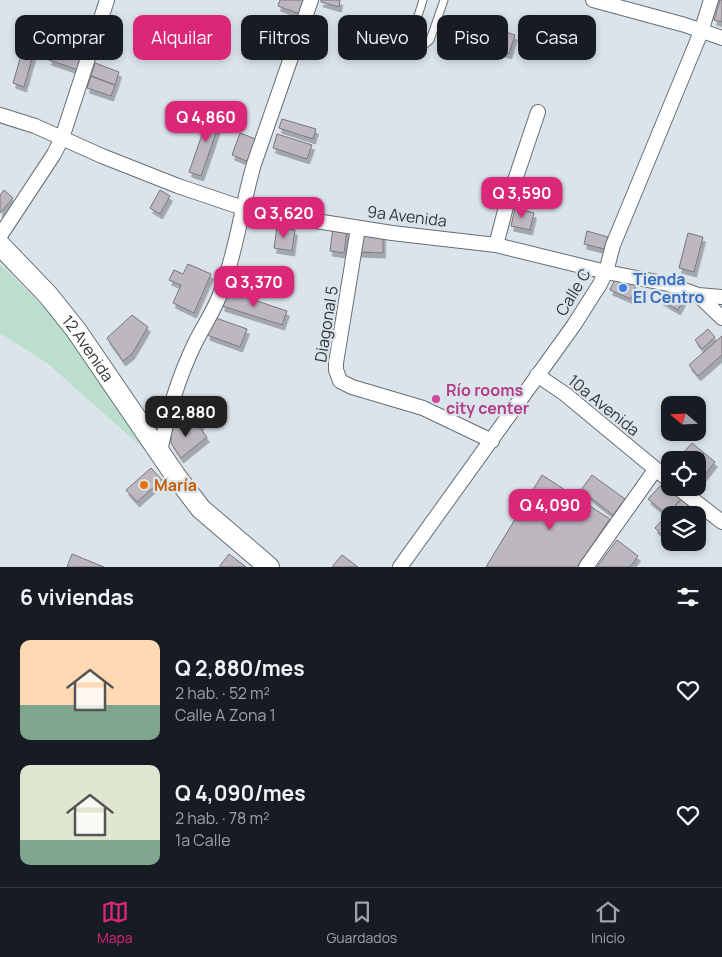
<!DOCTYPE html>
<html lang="es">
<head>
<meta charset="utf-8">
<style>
  :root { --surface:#171b24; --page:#20242c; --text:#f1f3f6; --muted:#9ea1a6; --line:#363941; --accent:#db2777 }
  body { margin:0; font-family:Manrope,sans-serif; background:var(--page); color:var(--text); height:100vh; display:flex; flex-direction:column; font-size:19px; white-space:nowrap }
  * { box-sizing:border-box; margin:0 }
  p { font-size:16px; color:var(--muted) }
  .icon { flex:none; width:28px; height:28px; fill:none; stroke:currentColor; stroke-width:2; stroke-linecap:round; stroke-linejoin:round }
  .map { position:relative; height:567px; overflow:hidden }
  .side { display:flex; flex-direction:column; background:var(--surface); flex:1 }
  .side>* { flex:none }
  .banner { position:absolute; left:15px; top:15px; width:692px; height:45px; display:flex; gap:10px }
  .needle { width:32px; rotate:289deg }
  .buttons { position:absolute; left:661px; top:396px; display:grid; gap:10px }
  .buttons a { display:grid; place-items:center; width:45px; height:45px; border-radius:10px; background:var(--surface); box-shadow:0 2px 8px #0003; font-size:25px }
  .price { position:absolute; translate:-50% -42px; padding:0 11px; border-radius:10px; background:var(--accent); color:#fff; font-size:16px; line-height:32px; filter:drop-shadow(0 1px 2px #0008) }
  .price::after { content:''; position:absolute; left:50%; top:30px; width:15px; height:11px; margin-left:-8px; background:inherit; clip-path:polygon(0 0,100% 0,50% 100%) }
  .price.active { background:#222; color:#fff }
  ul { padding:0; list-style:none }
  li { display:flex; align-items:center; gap:15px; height:125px; padding:0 20px }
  li span { display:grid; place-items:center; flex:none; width:140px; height:100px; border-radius:10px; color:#555 }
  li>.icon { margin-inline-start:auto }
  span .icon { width:60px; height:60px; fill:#fffc; stroke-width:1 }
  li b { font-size:21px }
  h2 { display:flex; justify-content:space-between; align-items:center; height:60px; padding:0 20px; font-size:21px }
  .chip { padding:0 18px; border-radius:10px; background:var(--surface); box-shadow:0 2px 8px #0003; font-size:18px; line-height:45px }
  .chip.active { background:var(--accent); color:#fff }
  .dock { display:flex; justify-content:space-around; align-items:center; height:70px; border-top:1px solid var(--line); background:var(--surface); font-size:14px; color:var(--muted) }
  .dock a { display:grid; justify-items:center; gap:2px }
  .dock .active { color:var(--accent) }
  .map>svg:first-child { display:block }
  .park { fill:#bcdfcd }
  .building { fill:#bdb8c0; stroke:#79747c; filter:url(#shadow) }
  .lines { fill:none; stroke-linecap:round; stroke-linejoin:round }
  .lane-casing { stroke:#666e74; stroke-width:9 }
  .street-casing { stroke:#666e74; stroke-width:16 }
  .secondary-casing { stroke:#666e74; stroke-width:22 }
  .lane { stroke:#fff; stroke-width:7 }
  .street { stroke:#fff; stroke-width:14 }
  .secondary { stroke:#fff; stroke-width:20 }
  .shop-dot { fill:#3f7fe0; stroke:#dbe4eb; stroke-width:2 }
  .hotel-dot { fill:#d1479c; stroke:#dbe4eb; stroke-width:2 }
  .food-dot { fill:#e8710a; stroke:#dbe4eb; stroke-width:2 }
  .labels { text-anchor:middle; stroke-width:4.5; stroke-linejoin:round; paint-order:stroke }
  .street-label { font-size:16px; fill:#333638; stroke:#dbe4eb }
  .shop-label { font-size:16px; font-weight:bold; fill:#366cbe; stroke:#dbe4eb; text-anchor:start }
  .hotel-label { font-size:16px; font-weight:bold; fill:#b23c85; stroke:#dbe4eb; text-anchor:start }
  .food-label { font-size:16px; font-weight:bold; fill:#c56008; stroke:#dbe4eb; text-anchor:start }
</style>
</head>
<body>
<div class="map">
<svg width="722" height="567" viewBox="0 0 722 567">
  <defs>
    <filter id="shadow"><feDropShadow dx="2.5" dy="5" stdDeviation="0" flood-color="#0004"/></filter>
  </defs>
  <rect width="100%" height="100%" fill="#dbe4eb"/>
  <path class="park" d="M0,264L62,325L154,458L47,363L0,333Z"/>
  <path class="building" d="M280,0H305L300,14L278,6Z
    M321,0H340L339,7L321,2Z
    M720,0H722V22L714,20Z
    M465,19L515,35L509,54L459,37Z
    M28,31L39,34L24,87L13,83Z
    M56,39L85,49L78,70L49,60Z
    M95,63L119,72L115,85L91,76Z
    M91,76L115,85L111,96L87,88Z
    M211,109L223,113L201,176L189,172Z
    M282,119L316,129L313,139L279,128Z
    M240,133L258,140L249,162L232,155Z
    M277,134L312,145L307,159L273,148Z
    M4,190L13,198L0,213V195Z
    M160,190L170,196L160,214L150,208Z
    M515,208L534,213L530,230L511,226Z
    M277,227L295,230L292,251L274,248Z
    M333,228L347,230L344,253L330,251Z
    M587,231L608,237L604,249L584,244Z
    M688,233L703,237L694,272L679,268Z
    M359,235H383V253L358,252Z
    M188,264L211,274L194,313L173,303L181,285L169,280L174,270L183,274Z
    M616,277L636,286L631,299L610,290Z
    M227,291L287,311L282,325L222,306Z
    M666,292L685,297L678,310L661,300Z
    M132,315L148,327L132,354L123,361L107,338Z
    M213,317L247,329L240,347L207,335Z
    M708,329L715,337L702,349L695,340Z
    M722,336V355L698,376L689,365Z
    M181,407L204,414L200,428L176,421Z
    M176,421L200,428L207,437L181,458L171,443V428Z
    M692,443L704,453L698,462V460H677Z
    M704,453L715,462L698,483V462Z
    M151,468L162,480L137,502L126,490Z
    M542,475L610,519L577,567H486Z
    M592,475L625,499L613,515L581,490Z
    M667,485L682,498L667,515L648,499L660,486Z
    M682,498L689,504L680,515H670V526L662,535L655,528Z
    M617,540L638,556L630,567H597Z
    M72,554L104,567H67Z
    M229,554L246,567H219Z
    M342,555L358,567H332Z"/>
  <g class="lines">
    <g class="lane-casing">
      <path id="lane" d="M423,0L411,38L416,43L424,45L430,40L444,0"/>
    </g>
    <g class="street-casing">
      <path id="street" d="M593,0L685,25L722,38
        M0,115L35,126L102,156L178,186L243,208L278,215L392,233L496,245L606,272L668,284L698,295L722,318
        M358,228L336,363V370L340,381L352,387L423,408L492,441
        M0,236L54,154L62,138L107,0
        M496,245L506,207L538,112
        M698,295L722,297
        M537,375L565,394L670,481
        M160,452C167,416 179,376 195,343C204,325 216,308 222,289C237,248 242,205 254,164L311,0
        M678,488L722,522
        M400,567L574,325L600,284L606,272L613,245L701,32L711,0
        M586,567L655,470"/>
    </g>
    <g class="secondary-casing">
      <g id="secondary">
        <path id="s1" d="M0,245L48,295L76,330L175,475L201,509L269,567"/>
      </g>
    </g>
    <use href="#lane" class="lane"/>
    <use href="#street" class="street"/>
    <use href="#secondary" class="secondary"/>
  </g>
  <circle class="shop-dot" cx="623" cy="288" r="5"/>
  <circle class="hotel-dot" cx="436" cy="399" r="5"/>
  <circle class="food-dot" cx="144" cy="485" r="5"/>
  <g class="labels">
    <g class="street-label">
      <text transform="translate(407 216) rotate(7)" y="6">9a Avenida</text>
      <text transform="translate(573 292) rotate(-59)" y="6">Calle C</text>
      <text transform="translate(326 324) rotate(-81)" y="6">Diagonal 5</text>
      <text dy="6" stroke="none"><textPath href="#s1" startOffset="136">12 Avenida</textPath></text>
      <text transform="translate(604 405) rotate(39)" y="6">10a Avenida</text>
    </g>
    <g class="shop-label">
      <text x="633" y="285">Tienda<tspan x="633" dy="18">El Centro</tspan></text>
    </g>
    <g class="hotel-label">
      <text x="446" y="396">Río rooms<tspan x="446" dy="18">city center</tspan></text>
    </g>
    <g class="food-label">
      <text x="154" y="491">María</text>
    </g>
  </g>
</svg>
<div class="buttons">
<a><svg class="needle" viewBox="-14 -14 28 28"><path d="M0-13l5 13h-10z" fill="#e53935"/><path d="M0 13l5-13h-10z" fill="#9ea1a6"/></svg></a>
<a><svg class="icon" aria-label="locate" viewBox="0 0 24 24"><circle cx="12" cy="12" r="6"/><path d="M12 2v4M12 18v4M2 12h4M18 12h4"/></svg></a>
<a><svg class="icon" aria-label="layers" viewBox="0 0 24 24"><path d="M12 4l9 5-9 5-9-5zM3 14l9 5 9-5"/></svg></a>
</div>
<b class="price" style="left:206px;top:143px">Q 4,860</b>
<b class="price" style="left:522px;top:219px">Q 3,590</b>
<b class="price" style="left:284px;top:239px">Q 3,620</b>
<b class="price" style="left:254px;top:308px">Q 3,370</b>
<b class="price active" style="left:186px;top:438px">Q 2,880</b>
<b class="price" style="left:550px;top:531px">Q 4,090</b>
<div class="banner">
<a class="chip">Comprar</a>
<a class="chip active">Alquilar</a>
<a class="chip">Filtros</a>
<a class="chip">Nuevo</a>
<a class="chip">Piso</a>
<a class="chip">Casa</a>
</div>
</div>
<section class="side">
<h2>6 viviendas<svg class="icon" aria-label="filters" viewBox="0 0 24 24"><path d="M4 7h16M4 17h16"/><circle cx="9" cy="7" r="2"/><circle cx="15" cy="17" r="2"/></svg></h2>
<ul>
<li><span style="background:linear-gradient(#ffd9b3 65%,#7fa58c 0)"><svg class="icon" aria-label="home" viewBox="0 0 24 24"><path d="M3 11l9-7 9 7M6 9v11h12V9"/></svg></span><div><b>Q 2,880/mes</b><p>2 hab. · 52 m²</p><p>Calle A Zona 1</p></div><svg class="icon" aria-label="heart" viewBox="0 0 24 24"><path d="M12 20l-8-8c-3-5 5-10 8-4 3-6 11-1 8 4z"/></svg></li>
<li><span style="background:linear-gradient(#dfe7d0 75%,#7fa58c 0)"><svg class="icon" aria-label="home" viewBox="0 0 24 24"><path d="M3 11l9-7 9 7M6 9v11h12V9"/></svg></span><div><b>Q 4,090/mes</b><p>2 hab. · 78 m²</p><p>1a Calle</p></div><svg class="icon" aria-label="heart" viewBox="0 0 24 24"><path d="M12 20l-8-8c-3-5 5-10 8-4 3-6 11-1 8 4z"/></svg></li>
</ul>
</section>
<nav class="dock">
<a class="active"><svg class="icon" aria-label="map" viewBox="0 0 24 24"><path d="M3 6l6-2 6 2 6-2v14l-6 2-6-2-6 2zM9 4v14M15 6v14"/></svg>Mapa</a>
<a><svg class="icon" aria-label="saved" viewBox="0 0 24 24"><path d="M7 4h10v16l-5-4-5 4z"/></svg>Guardados</a>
<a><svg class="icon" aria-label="home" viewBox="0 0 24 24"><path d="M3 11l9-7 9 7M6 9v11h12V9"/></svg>Inicio</a>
</nav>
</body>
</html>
